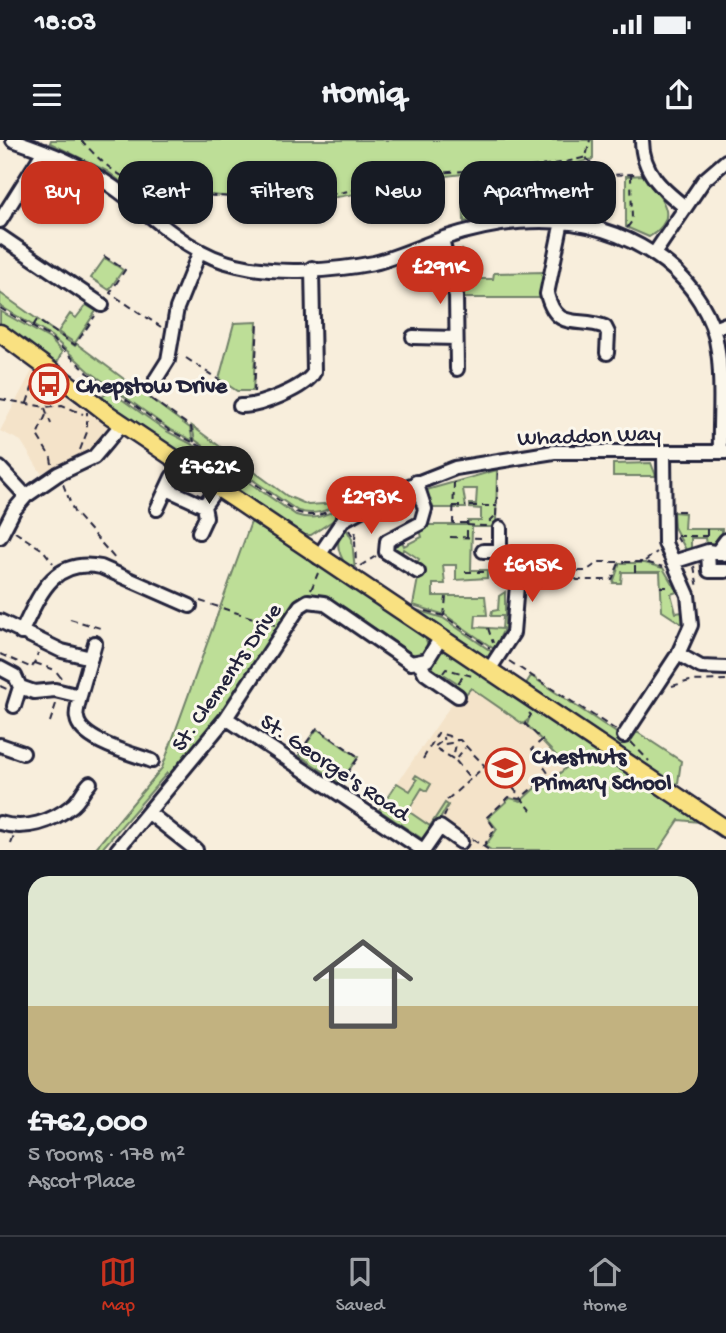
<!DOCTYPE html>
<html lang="en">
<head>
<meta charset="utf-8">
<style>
  :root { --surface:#171b24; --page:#20242c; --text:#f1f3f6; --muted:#9ea1a6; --line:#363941; --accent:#c8321e }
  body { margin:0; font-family:"Gochi Hand",sans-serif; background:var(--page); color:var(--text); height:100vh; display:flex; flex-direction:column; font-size:26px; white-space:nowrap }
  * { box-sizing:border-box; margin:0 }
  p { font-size:23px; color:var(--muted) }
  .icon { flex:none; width:38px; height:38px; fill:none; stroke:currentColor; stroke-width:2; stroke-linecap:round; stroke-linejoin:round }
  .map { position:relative; height:710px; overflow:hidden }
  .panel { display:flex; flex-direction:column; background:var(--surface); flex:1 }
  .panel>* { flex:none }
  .banner { position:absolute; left:21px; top:21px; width:684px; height:63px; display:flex; gap:14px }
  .price { position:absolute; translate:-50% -60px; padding:0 16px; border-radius:24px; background:var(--accent); color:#fff; font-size:23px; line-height:46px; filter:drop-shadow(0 2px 4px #0008) }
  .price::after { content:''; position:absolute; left:50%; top:42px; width:21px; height:16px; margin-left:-10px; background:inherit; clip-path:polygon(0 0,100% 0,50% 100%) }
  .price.on { background:#222; color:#fff }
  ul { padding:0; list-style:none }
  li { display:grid; align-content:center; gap:14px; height:371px; padding:0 28px }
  li span { display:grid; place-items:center; height:217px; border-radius:21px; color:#555 }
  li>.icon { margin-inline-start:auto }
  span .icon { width:126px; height:126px; fill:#fffc; stroke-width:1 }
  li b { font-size:30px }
  .pill { padding:0 24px; border-radius:21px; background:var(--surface); box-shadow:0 2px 5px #0004; font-size:24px; line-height:63px }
  .pill.on { background:var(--accent); color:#fff }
  .status { display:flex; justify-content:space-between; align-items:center; height:49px; padding:0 35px; background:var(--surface); direction:ltr }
  .status svg { height:19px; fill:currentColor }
  header { display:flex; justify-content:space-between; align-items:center; height:91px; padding:0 28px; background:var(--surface); font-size:32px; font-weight:700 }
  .tab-bar { display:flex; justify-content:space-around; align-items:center; height:98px; border-top:2px solid var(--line); background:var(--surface); font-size:19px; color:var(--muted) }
  .tab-bar a { display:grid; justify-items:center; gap:4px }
  .tab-bar .on { color:var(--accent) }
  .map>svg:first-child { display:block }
  .built { fill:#f4e3c9 }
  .green { fill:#bdde97; stroke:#708069; stroke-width:2 }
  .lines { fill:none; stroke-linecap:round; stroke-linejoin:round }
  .minor-casing { stroke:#22223b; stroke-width:18 }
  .major-casing { stroke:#22223b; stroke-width:21 }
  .path { stroke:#22223b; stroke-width:2; stroke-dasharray:7 5; stroke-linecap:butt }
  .minor { stroke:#fbf7ec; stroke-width:12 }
  .major { stroke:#f9e181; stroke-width:16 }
  .major-bridge-casing { stroke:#22223b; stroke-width:21; stroke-linecap:butt }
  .major-bridge { stroke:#f9e181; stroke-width:16 }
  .labels { text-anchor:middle; stroke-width:6; stroke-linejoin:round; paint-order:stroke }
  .poi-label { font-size:23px; font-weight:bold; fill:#22223b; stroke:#fbf7ec; text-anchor:start }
  .street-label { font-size:23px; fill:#22223b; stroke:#fbf7ec }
</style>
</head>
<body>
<div class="status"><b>18:03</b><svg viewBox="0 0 49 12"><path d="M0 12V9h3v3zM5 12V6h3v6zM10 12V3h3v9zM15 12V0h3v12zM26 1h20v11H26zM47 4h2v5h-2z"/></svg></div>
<header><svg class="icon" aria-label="menu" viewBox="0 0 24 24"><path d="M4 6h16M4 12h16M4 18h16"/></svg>Homiq<svg class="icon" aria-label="share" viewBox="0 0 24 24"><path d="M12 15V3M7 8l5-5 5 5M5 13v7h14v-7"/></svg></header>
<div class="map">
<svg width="726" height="710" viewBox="0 0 726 710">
  <rect width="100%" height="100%" fill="#f8eedc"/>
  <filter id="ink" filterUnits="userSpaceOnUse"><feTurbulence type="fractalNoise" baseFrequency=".0143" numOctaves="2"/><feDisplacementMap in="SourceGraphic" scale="14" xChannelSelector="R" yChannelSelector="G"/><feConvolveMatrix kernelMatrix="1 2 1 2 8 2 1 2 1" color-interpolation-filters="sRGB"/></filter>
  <g filter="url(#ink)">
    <path class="built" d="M32,231L107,286L96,307L41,333L21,301L0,291Z
      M469,539L582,614L659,710H456L384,662Z"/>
    <path class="green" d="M51,0H593V19L554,29L481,33V63L490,67L492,75L464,82L463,34C420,38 379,51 336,57C280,63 225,55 170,53L168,78L107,31L50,3Z
      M644,35C659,57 683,76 649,97L626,87V36Z
      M462,109L469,139H493L494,133L545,132L541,158H462Z
      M105,118L123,130L109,150L91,138Z
      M0,153L75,206L77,204L190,288L193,301L169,289L89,231L51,196L0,166Z
      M86,165L96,171L75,203L58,192L70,174L76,178Z
      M0,171L50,199L62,212L57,223L38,214L0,186Z
      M257,182L253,251H237L219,239L234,183Z
      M110,251L168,292L201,309L296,375C314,381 326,376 342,366L346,372L311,395H296L111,269L113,266L102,257Z
      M192,286L287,356L308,365L340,363C326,371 315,376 298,371L195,300Z
      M651,323L656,336H613V324Z
      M497,330L496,387H472L471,430H487V438L456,440V425H443L445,444H433V456H485L487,475H476L475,487L502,489L503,476H491L492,471L498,470L499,456L505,452V487L494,509L445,475L413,465L420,428L416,425L419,419L404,409L400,414L392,406L401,399L404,406L422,397L420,390L426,385H468V381H481V369L470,368V364H476L477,349H463L466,368H429L423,351Z
      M673,372L685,373L684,389H722V398L715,405H706L705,398H691V409L686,410L674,387Z
      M251,382L422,492C428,502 430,507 423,517L406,516L405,509L344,467L338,468L321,456H310L173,637L167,633L101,710H94L162,628Z
      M344,385L352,399L355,432L410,468L443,478L495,514L486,519L351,432C339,417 333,403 344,385Z
      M620,423H645L663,428L677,452L671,454L676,473L683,472L682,484L662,471L660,432H622L621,443H613Z
      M444,511L451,512L664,653L662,656L700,682L679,680L659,710H491L485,706L497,689L488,678L510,658L521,661L547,637L551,641L567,627L527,585L529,579L523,584L471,548L465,555L452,549L456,542L445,535L440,540L433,535L431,522L437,513Z
      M531,536L630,602L637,592L681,621L678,643L674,647L524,547Z
      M317,589L358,617L340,643L299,615Z
      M416,635L431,644L427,651L422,648L408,671L430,686L445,663L448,665L427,702L379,670L397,643L410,651L417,640L414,638Z"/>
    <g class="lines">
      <g class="minor-casing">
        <path id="minor" d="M13,0C48,12 82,25 113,47C153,75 187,114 237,125C278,135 333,131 374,123C398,117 421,106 444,98C520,73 599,72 665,122C692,143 714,177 718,211C723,244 719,279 720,312
          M642,0C642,32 662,49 685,67
          M0,81L44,11
          M562,81L547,154C557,193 579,176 605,187L608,193L607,213
          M0,96L102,165
          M442,99L456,156L457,229
          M654,114L704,40L726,21
          M713,189L726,184
          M413,197L456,198
          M156,239L168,220L177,168L200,111
          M240,266C258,267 306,248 314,232L312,128
          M0,328L26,356
          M416,342L425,369L421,383L387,401L386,412L418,432
          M167,349L204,366L216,349
          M157,369L172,337
          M199,392L206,377L204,366
          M0,397L14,370L26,356L58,334L94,317L122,284
          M483,411H500
          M708,411L709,431H726
          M717,412L726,400
          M318,417L343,380L394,352L455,328L554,312H726
          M673,422L708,411L726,414
          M0,481L62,511L91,518
          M21,493C39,456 52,417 101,427L190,466
          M678,514L701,527L726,528
          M420,523L425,533L458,556
          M0,528L15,536L20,547L34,552L55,550L80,556L95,503
          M489,530L513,493L517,445L500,432V388
          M80,556C79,563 75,572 77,578C80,601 133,614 152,621
          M14,566L20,547
          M226,578L423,710
          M624,596L678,514L691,485L688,455L665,403L664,312
          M0,605L23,613
          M149,673L196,710
          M0,683C25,691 52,682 73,665C80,659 83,650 90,643
          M117,710L226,578L300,466L308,461L324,463L411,523L427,520L440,499
          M424,710L440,687L461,702"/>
      </g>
      <g class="major-casing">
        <path id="major" d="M0,193L81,253
          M108,274L726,689"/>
      </g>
      <path class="path" d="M81,0C94,14 108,29 126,38C169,60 289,61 338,53C368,48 397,38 427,34C480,28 534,32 586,17L590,0
        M586,18L604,35L637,34
        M473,32L470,65L474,78
        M163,73L165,50
        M627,88L632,81L631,35
        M104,116L125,130L110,153L161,187
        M0,168L50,197L88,233L169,290L202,307L296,372C311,377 321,376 335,368L337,370
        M33,186L37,180L75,205L95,176
        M186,218L225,244
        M146,242L140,251L191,287L194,302
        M254,252L258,184
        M0,259L45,267L62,265L83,274
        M27,263L32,248L45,242
        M45,268L51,284
        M46,275L37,295L51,318L52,324
        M80,310L87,292V272
        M454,342L453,383H467
        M63,344L74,372L117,421
        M453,366H466
        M470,366H497
        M677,371H685
        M496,376L498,333
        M467,385L485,386L496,375
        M707,389V396
        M349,390L355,400L356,425
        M15,392L43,410L53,423
        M676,396L682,406
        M677,396H707
        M450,397L483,398
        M467,397V381
        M355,399L356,387
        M645,421L657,412
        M360,426L376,416
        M694,426L698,448
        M518,430L586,431L599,422H645L663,427
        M566,431L577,440H612L619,423
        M465,432H488
        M635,432V423
        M565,445V432
        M660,447H671
        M311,450L318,433
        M200,461L275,485
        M426,471L444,476L490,508
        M444,476L446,457
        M70,479L100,488
        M488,488L493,503
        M0,514L32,528L38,513
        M509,521L616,590
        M35,523L55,530L62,539
        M443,533L446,529L476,537
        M458,543L465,534
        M0,546L9,550
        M672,546L690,541L726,540
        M529,573L531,575L525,584L542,600L532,609L552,639L570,651
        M50,582L57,561
        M441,602L434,607L455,620L465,608
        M631,602L649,621
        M299,613L317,588L359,617L341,642
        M454,613L457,600
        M423,619L438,593L449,596L451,603L444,604L443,597
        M456,621L470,638
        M505,638L531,670
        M447,660L485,626L460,600H452
        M444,677L449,666
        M472,699L489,710
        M11,704L14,696
        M483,707L495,689L487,677L509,657L520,659L547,635"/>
      <use href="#minor" class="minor"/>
      <use href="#major" class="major"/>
      <g class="major-bridge-casing">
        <path id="major-bridge" d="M81,253L108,274"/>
      </g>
      <use href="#major-bridge" class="major-bridge"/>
    </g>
  </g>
  <defs>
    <g id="bus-ring" transform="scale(2.0125)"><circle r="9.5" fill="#fbf7ec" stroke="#c8321e" stroke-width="1.5"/><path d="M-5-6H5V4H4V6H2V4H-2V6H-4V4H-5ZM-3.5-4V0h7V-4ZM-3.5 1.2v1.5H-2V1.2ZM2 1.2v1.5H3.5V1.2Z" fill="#c8321e"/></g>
    <g id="school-ring" transform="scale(2.0125)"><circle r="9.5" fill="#fbf7ec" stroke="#c8321e" stroke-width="1.5"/><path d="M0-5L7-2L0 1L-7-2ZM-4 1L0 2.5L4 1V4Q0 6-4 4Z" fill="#c8321e"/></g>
  </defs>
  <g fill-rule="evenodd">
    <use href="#bus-ring" x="49" y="244"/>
    <use href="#school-ring" x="505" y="628"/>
  </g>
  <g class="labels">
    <g class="poi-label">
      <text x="76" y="252">Chepstow Drive</text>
      <text x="532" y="623">Chestnuts<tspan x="532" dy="26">Primary School</tspan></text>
    </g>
    <g class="street-label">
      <text transform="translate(589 294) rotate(-2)" y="8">Whaddon Way</text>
      <text transform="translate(225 536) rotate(-55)" y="8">St. Clements Drive</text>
      <text transform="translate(336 626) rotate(34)" y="8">St. George's Road</text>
    </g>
  </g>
</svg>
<b class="price" style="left:440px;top:166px">£291K</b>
<b class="price on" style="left:209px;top:366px">£762K</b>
<b class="price" style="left:371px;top:396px">£293K</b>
<b class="price" style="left:532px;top:464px">£615K</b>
<div class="banner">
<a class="pill on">Buy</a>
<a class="pill">Rent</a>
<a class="pill">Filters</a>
<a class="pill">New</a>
<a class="pill">Apartment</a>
</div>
</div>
<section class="panel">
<ul>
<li><span style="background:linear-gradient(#dfe7d0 60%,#c2b280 0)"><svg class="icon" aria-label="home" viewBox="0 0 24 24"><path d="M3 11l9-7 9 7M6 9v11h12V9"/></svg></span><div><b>£762,000</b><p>5 rooms · 178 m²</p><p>Ascot Place</p></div></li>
</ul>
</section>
<nav class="tab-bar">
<a class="on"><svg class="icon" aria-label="map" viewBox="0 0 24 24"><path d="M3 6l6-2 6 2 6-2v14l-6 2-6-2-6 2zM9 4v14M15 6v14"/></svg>Map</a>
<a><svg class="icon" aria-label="saved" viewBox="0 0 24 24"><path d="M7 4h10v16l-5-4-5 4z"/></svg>Saved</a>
<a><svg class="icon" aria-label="home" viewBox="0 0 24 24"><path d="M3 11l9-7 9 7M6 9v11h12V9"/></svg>Home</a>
</nav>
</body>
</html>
